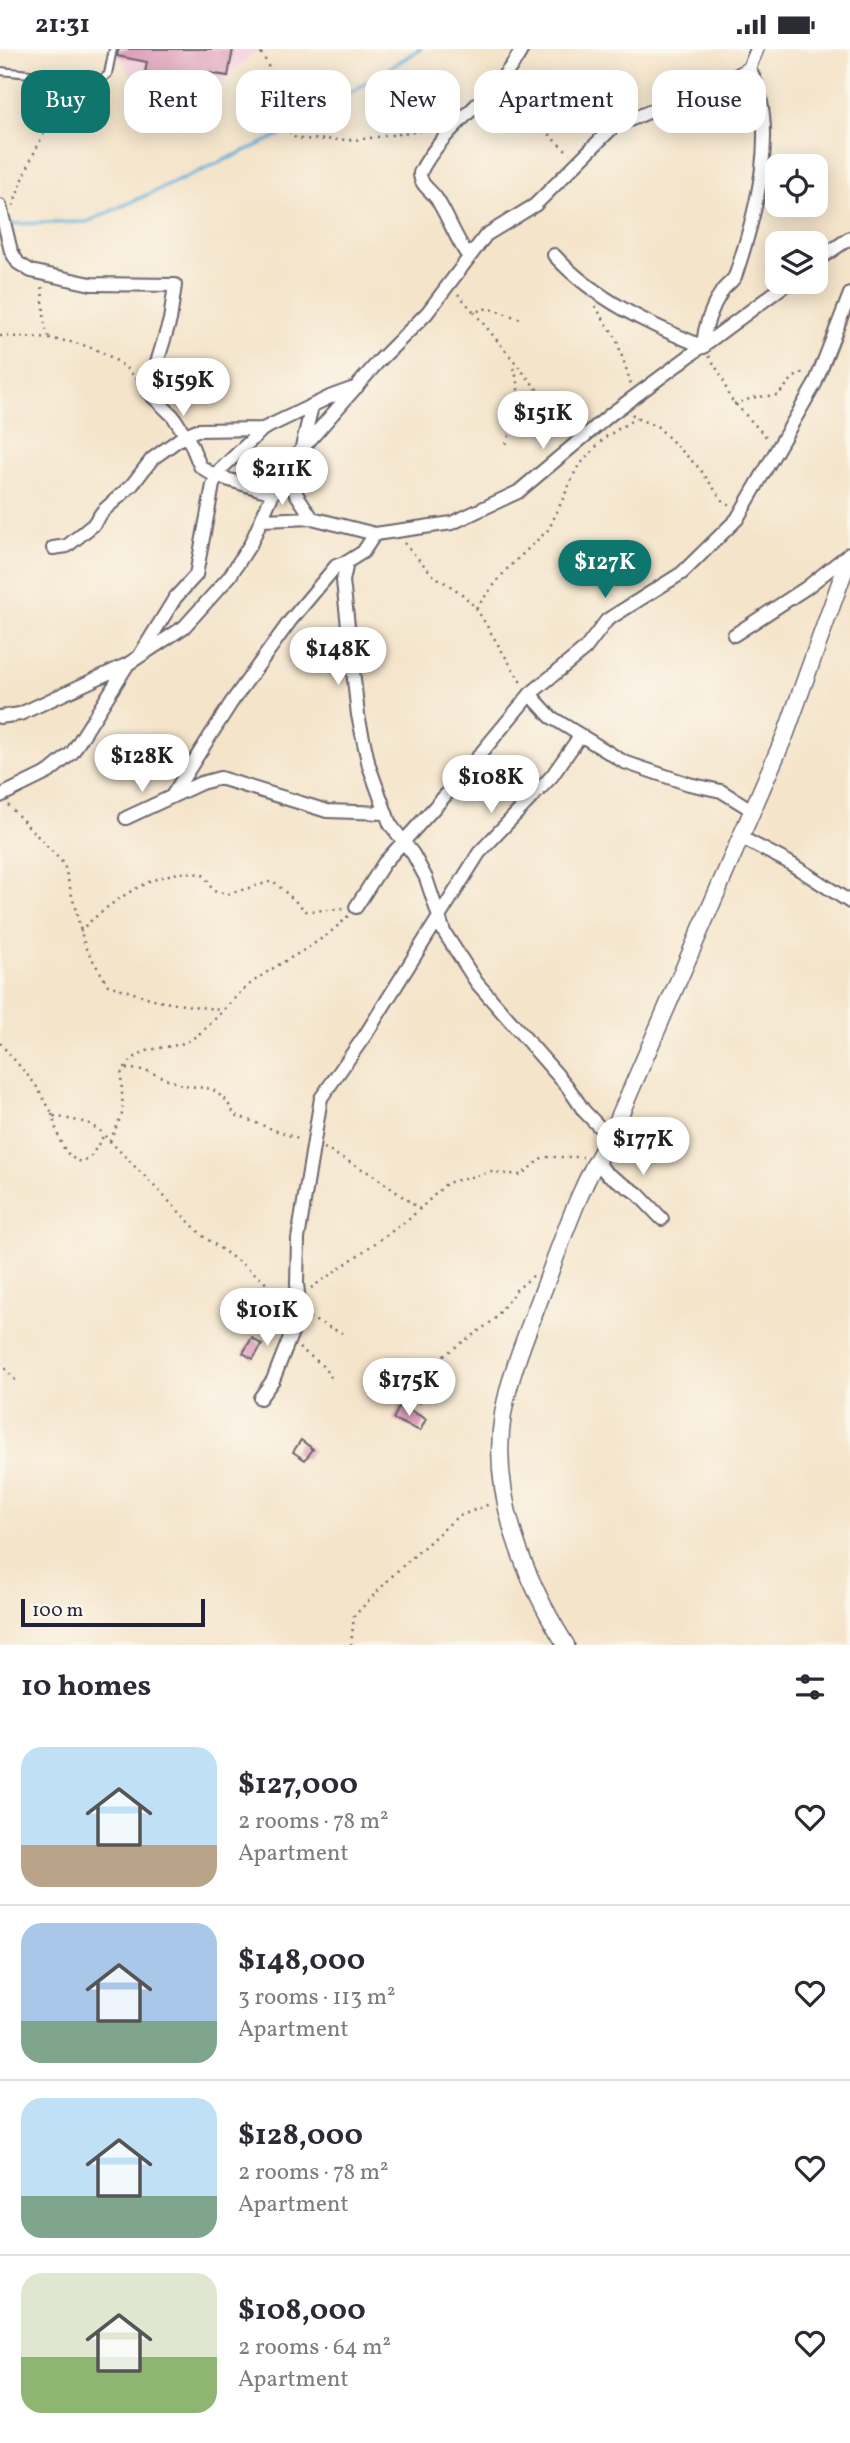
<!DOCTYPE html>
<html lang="en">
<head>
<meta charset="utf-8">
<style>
  :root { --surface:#fff; --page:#f7f7f7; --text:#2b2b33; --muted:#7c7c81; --line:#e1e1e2; --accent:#0f766e }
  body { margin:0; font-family:Vollkorn,serif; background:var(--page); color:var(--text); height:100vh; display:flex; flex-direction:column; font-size:26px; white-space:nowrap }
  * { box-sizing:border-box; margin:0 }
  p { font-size:23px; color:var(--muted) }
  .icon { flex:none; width:38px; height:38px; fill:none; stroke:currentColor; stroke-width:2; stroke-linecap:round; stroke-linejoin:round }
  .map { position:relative; height:1596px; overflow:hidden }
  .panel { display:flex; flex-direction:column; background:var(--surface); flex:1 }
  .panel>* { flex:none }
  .guide { position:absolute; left:21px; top:21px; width:808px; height:63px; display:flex; gap:14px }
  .buttons { position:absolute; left:765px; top:105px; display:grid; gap:14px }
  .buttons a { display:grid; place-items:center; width:63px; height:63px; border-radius:14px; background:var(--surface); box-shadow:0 4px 18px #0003; font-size:35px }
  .scale { position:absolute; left:21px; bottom:18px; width:184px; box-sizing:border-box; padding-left:7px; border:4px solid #22223b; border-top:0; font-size:19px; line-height:24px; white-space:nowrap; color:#22223b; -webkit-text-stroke:5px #fbf7ec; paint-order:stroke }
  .price { position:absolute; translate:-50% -60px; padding:0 16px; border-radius:24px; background:#fff; color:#222; font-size:23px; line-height:46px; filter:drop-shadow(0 2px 4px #0008) }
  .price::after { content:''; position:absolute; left:50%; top:42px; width:21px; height:16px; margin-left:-10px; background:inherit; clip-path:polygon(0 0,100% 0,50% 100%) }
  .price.selected { background:var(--accent); color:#fff }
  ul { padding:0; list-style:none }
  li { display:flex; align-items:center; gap:21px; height:175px; padding:0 21px }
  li+li { border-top:2px solid var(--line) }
  li span { display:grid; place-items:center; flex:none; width:196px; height:140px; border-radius:21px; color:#555 }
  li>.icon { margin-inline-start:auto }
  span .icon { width:84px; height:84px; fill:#fffc; stroke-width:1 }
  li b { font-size:30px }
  h2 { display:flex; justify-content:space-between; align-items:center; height:84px; padding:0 21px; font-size:30px }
  .pill { padding:0 24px; border-radius:21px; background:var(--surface); box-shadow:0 4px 18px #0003; font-size:24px; line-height:63px }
  .pill.selected { background:var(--accent); color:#fff }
  .status { display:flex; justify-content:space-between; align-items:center; height:49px; padding:0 35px; background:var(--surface); direction:ltr }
  .status svg { height:19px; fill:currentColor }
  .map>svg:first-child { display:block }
  .built { fill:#f4cfdd }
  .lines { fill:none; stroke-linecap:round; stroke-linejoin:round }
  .stream { stroke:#61b1db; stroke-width:3.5 }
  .building { fill:#da8eb1 }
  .lane-casing { stroke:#6c666d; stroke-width:10 }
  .street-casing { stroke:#6c666d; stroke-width:16 }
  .secondary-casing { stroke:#6c666d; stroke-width:19 }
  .path { stroke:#6c666d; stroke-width:2.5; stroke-dasharray:2 5; stroke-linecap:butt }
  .lane { stroke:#fff; stroke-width:6 }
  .street { stroke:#fff; stroke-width:12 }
  .secondary { stroke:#fff; stroke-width:16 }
</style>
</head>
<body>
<div class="status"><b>21:31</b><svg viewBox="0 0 49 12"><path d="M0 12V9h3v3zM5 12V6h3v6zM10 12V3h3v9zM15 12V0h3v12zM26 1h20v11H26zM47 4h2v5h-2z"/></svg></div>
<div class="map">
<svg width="850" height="1596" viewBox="0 0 850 1596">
  <rect width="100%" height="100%" fill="#fbf7ec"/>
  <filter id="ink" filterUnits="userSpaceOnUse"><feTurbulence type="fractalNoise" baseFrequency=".0143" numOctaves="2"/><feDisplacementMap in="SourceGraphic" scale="14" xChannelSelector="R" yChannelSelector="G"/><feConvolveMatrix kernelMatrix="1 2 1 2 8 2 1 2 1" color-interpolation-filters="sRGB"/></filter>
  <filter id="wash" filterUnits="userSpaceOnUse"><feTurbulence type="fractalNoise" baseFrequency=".00686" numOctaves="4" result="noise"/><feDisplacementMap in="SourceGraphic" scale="28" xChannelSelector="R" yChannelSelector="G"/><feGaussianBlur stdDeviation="1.57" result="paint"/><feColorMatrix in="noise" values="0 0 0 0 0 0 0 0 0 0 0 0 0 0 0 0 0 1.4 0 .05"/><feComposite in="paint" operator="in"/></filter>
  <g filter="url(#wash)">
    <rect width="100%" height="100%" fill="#f4e4ca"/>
    <path class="built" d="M121,0H258L228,27L191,54L141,45L120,8Z"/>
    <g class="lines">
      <path class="stream" d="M9,175L87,173L289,82L420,0"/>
    </g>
    <g id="blocks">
      <path class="building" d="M119,0H233L228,27L196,22L191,54L141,45L147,13L117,7Z
        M252,1289L262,1296L253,1310L243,1304Z
        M400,1356L426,1370L420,1382L393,1370Z
        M301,1391L313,1400L305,1411L293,1403Z"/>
    </g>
  </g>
  <g filter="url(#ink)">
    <use href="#blocks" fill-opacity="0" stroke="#6c666d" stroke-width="2"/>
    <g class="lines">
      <g class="lane-casing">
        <path id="lane" d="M0,22L100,32L108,25L113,0"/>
      </g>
      <g class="street-casing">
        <path id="street" d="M0,157L11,202L18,214L31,222L91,235L175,236L170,271L148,343L173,367L191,395L200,417L213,426L273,444
          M554,206C594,250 650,276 704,298C702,281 713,256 722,242C726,236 734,232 736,225C755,167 781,77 749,19
          M468,207C456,190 449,170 438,152C432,141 420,137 420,124C444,75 497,48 522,0
          M816,212L850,189
          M302,398L312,357
          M284,426L312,469
          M263,471L312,469L375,485L452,474L518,443L611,365L789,233
          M375,485L363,503L347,513L343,532L358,666L369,717L390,775L413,805L426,829L444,883L477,934L567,1037L584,1062L610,1089
          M53,499L67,497L93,476L103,462L132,436L152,410L185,386L197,381L263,380L332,347L357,338
          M734,586L806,539L850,504
          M140,606L175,549L196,526L213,436L220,421L263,380
          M530,645L551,668L624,713L689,735L721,742L752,761
          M0,668L20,665L128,615L184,578L230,527L251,494L273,444L295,408L378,313L427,264L486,186L535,156L613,78L689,46L714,40L749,19L757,0
          M0,747L49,723L72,704L128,615
          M172,747L231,654L290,572L336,517L347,513
          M126,769L201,734L220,729L327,762L385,764
          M742,789L788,813L850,853
          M356,858L384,814L453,738L530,645L585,600L607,571L682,524L737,470L815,335L850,245
          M597,1112L606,1124L637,1144L662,1170
          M260,1349L273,1331L300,1263L297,1235L298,1190L321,1049L366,985L479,804L552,727L580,687"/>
      </g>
      <g class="secondary-casing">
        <path id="secondary" d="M566,1596C524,1529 490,1446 503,1365C511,1320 530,1277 546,1234C564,1186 582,1132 610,1089L786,684L850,506"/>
      </g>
      <path class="path" d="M261,4C279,28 272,72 297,90L355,91L436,80
        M511,35L555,92L570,104
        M13,157C26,121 48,59 84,39
        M42,238L45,278L49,289
        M458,245L474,263L488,259L521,270
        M595,257L616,289L631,335
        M474,263L571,382
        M0,287C55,290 99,288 138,331
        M709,307L723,330L729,348L769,391
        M734,355L756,348L778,346L793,329L807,321
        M632,365L636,369L658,378L700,420L722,451L733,458
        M506,395L518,365V334L513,316
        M404,494L433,526L461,544L476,559L523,637
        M476,559L506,521L549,480L577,419L604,389L636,369
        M8,756L64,815L85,898L108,936L163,953L222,961
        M80,882C106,856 165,811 205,827L213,842L228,845L273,832L306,862L346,860
        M0,994L35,1035L54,1067L88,1074L100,1082L203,1187L257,1226L287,1254
        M126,1020L145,1021L182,1036L212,1040L226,1051L235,1066L301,1091
        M52,1065C57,1083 62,1110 83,1113L90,1109L104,1086
        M110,1092L123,1063L121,1025C140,991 166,1004 190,991C212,978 229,952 249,936C283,909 318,899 349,866
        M324,1099L373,1126L421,1161
        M311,1239L408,1171L447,1134L490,1123L521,1126L543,1108H583
        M309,1269L342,1284
        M299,1299L320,1314L334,1332
        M0,1314L16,1332
        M419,1355L430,1320L436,1312L494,1271L515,1242L534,1226
        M351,1596L354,1567L395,1524L457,1468L492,1454"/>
      <use href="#lane" class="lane"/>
      <use href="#street" class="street"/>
      <use href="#secondary" class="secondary"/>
    </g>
  </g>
</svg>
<div class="buttons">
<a><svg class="icon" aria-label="locate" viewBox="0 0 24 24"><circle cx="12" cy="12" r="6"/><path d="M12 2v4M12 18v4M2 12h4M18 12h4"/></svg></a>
<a><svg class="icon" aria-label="layers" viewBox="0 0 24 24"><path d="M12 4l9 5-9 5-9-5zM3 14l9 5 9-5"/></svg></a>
</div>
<div class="scale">100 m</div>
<b class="price" style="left:183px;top:369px">$159K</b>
<b class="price" style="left:543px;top:402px">$151K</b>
<b class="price" style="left:282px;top:458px">$211K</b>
<b class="price selected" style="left:605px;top:551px">$127K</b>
<b class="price" style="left:338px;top:638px">$148K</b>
<b class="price" style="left:142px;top:745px">$128K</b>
<b class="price" style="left:491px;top:766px">$108K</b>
<b class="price" style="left:643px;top:1128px">$177K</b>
<b class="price" style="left:267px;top:1299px">$101K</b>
<b class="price" style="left:409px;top:1369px">$175K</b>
<div class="guide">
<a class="pill selected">Buy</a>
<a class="pill">Rent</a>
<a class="pill">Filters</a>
<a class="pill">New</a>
<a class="pill">Apartment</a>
<a class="pill">House</a>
</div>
</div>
<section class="panel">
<h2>10 homes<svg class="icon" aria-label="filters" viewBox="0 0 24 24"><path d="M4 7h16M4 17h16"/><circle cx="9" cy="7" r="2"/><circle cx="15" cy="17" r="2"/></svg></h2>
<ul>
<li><span style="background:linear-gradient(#bfe0f5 70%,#b9a48a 0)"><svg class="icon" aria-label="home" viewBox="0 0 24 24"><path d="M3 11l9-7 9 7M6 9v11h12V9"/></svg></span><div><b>$127,000</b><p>2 rooms · 78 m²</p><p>Apartment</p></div><svg class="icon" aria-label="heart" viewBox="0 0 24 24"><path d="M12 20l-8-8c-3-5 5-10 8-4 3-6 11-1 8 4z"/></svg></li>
<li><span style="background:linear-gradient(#a9c7e8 70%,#7fa58c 0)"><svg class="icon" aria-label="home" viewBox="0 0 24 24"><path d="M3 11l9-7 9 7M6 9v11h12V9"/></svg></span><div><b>$148,000</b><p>3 rooms · 113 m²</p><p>Apartment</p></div><svg class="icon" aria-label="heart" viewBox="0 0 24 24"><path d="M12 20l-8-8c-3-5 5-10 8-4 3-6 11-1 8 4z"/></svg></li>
<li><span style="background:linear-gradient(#bfe0f5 70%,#7fa58c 0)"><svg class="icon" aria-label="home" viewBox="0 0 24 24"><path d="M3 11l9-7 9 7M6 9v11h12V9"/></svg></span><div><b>$128,000</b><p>2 rooms · 78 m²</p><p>Apartment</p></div><svg class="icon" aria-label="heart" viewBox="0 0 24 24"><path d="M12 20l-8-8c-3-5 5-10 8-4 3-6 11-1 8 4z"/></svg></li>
<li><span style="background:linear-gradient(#dfe7d0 60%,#8fb573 0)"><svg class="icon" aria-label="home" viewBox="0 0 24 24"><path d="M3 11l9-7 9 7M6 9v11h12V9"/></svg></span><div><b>$108,000</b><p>2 rooms · 64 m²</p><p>Apartment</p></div><svg class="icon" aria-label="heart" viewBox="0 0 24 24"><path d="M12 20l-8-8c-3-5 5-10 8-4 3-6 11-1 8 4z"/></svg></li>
</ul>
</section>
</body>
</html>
